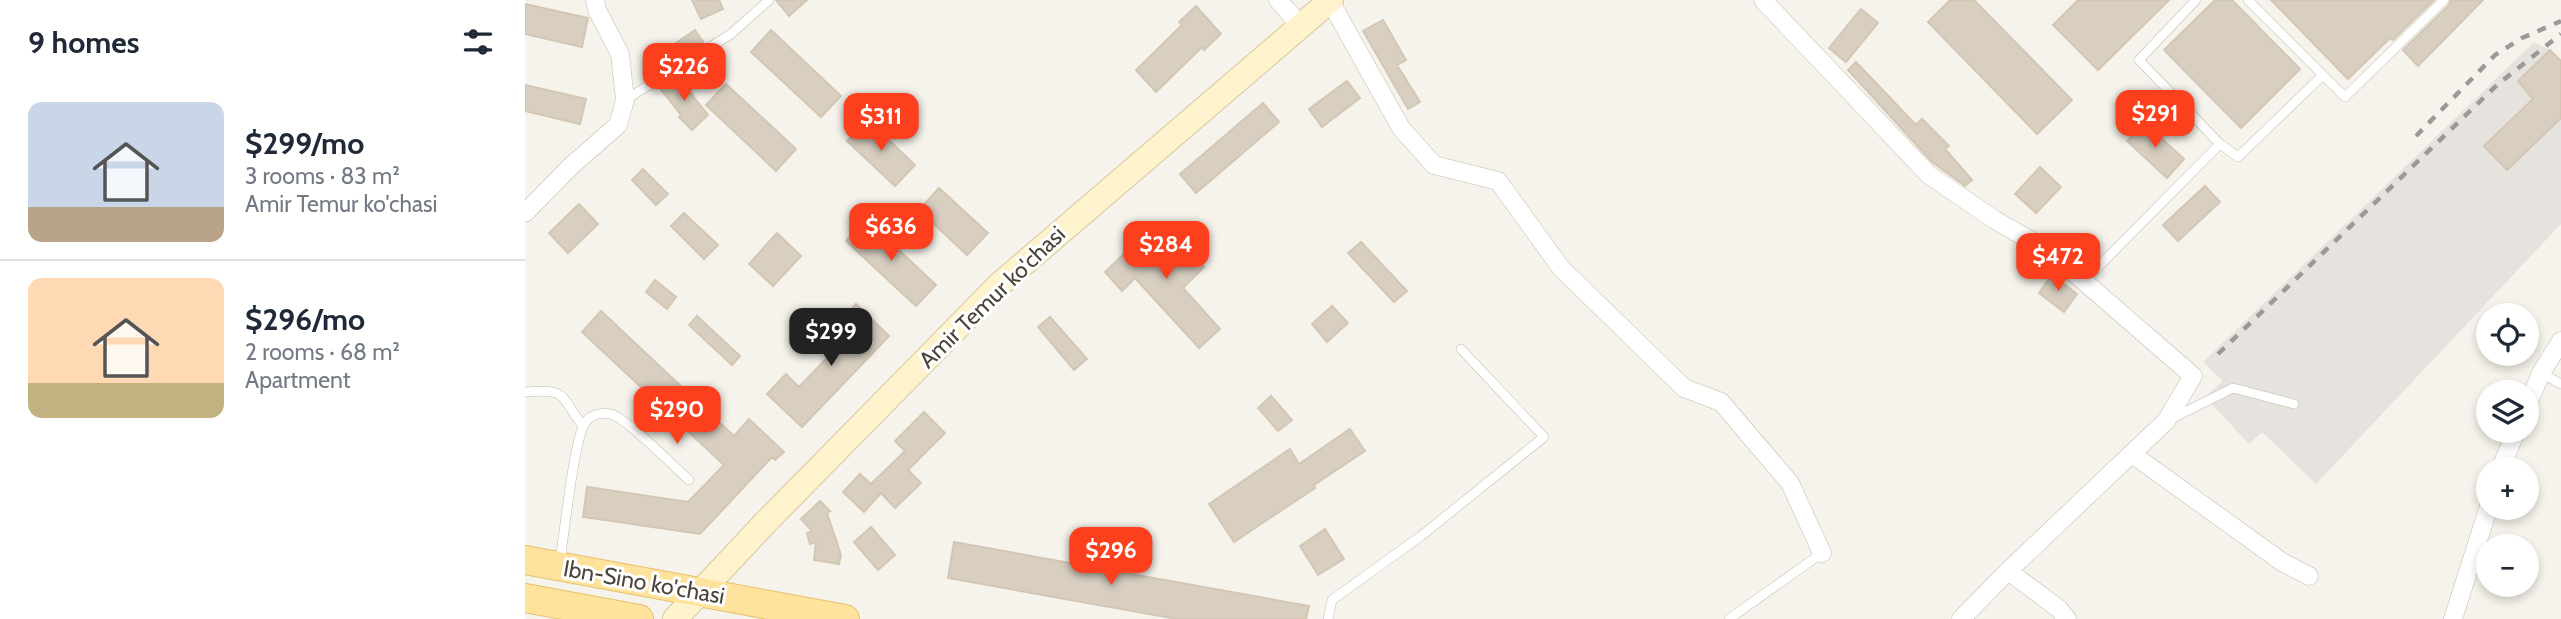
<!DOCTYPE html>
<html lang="en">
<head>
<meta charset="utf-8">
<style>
  :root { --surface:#fff; --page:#f6f6f7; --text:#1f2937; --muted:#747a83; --line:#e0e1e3; --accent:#fc3f1d }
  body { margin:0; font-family:Cabin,sans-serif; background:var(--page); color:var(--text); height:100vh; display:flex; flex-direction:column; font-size:26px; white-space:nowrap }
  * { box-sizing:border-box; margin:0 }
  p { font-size:23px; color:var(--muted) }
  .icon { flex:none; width:38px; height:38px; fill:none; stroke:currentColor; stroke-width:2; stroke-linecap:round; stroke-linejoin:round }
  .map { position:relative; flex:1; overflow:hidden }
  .details { display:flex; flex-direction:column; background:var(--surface); width:525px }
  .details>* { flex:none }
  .buttons { position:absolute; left:1951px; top:303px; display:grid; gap:14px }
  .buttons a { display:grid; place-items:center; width:63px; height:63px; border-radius:50%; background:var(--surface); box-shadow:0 4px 10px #0003; font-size:35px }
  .price { position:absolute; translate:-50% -60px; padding:0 16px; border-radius:14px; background:var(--accent); color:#fff; font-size:23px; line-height:46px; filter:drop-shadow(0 2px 4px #0008) }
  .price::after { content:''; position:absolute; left:50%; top:42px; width:21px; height:16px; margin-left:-10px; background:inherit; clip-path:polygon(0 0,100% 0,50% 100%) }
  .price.current { background:#222; color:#fff }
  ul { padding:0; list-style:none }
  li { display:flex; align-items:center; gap:21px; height:175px; padding:0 28px }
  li+li { border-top:2px solid var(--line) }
  li span { display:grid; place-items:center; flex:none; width:196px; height:140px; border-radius:14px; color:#555 }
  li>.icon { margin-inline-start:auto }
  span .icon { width:84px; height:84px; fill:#fffc; stroke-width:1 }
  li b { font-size:30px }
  h2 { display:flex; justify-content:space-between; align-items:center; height:84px; padding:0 28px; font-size:30px }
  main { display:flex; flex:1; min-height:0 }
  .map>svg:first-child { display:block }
  .industrial { fill:#e6e2dd }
  .building { fill:#d8cfc1; stroke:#d3c7b4; stroke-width:2 }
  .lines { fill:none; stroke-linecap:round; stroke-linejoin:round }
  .service-casing { stroke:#c2bbae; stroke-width:10 }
  .minor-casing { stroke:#c2bbae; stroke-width:19 }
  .secondary-casing { stroke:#d6c79b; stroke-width:26 }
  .primary-casing { stroke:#e6c16a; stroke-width:30 }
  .service { stroke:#fff; stroke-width:9 }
  .minor { stroke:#fff; stroke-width:18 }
  .secondary { stroke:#fff3cd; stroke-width:24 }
  .primary { stroke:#ffe39c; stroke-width:28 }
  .rail { stroke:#9a9a9a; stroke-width:4.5; stroke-dasharray:9 9; stroke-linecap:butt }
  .labels { text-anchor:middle; stroke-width:6; stroke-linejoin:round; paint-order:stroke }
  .street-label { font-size:23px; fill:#4b4439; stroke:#fff }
</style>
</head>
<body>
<main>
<section class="details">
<h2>9 homes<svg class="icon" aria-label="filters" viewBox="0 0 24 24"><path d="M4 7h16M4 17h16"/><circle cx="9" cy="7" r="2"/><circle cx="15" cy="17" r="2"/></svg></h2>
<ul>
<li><span style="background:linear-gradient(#c9d6e8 75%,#b9a48a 0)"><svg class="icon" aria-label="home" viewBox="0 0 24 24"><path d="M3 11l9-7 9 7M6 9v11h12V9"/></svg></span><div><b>$299/mo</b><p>3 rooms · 83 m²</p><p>Amir Temur ko'chasi</p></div></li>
<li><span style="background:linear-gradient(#ffd9b3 75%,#c2b280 0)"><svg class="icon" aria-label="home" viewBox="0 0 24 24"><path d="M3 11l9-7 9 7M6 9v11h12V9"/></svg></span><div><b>$296/mo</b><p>2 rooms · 68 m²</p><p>Apartment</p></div></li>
</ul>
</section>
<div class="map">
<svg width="2036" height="619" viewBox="0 0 2036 619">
  <rect width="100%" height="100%" fill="#f6f3ec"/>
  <path class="industrial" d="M2009,42L2025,50L2036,61V224L1791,484L1737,432L1724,444L1680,397L1698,381L1678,362Z"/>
  <path class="building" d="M167,0H194L198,9L176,19Z
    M251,0H282L264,16Z
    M1425,0H1449L1547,100L1512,134L1403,22Z
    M1553,0H1644L1573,70L1528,25Z
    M1690,0H1707L1775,69L1716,128L1639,50Z
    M1746,0H1909L1868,40L1865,38L1823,79Z
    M1926,0H1958L1893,66L1878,50L1924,5Z
    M0,4L63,18L57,47L0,34Z
    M671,6L696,34L679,50L677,47L631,92L611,70L657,25L654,22Z
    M1336,9L1353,23L1321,62L1304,48Z
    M858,20L881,60L872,65L895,102L883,109L838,31Z
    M170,30L178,42L125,76L118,66Z
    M246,30L316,96L296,117L226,52Z
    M2025,50L2036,61V118L1982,170L1959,146L2008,99L1993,81Z
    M1331,62L1391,125L1397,119L1424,146L1420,149L1447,180L1440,186L1407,162L1323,70Z
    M152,76L183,115L167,130L154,117L156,115L134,87Z
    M822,81L835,98L797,127L784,109Z
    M201,84L271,149L251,171L181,105Z
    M0,85L61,99L55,124L0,111Z
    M738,103L754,122L671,193L655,174Z
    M342,119L390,165L370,186L322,141Z
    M1619,122L1659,159L1642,178L1602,141Z
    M1515,167L1536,187L1511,213L1490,194Z
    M118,169L143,194L131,205L107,180Z
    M1680,186L1695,202L1653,241L1638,225Z
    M414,188L463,233L442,255L394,210Z
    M54,204L73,224L43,253L24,233Z
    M159,213L193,245L179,259L146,226Z
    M341,219L411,285L391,306L321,241Z
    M630,224L656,251L660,247L679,267L658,288L695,329L674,348L610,278L597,291L580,272Z
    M252,233L276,256L248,286L224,264Z
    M836,242L882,291L869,302L823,253Z
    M1527,275L1552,294L1539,312L1514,293Z
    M130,280L151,297L142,309L121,292Z
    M331,304L364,336L277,427L242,394L261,374L274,387L322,337L311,326Z
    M807,306L823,323L802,342L787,324Z
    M76,311L209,436L224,419L259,452L250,460L247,457L175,534L58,517L62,487L163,502L199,465L57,332Z
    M172,316L215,356L207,365L164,325Z
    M525,317L562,359L549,370L513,327Z
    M746,396L767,420L753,431L733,408Z
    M399,412L420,433L383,470L396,483L370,508L356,493L339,512L318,492L335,474L346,484L380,451L370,441Z
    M825,429L840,451L789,485L790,488L709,542L684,504L765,449L774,464Z
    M295,501L305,511L302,513L316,555L314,564L289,560L291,542L285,544L282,533L287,531L276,519Z
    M346,527L370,555L353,570L329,542Z
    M800,529L819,559L793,575L775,546Z
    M429,542L784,606L781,619H652L423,578Z"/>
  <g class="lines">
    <g class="service-casing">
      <path id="service" d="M1671,0L1614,60L1695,144L1713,157L1797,76
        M1723,0L1820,97L1919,0
        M100,100L206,34L244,0
        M1559,281L1695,144
        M2016,373L2036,384
        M0,392C44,388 34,396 58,426
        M1646,419L1708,388L1769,404
        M35,561C39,536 49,438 60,423C65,415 76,412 85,414C100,416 149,467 164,480
        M803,619L807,600L896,536L1019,437L936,349
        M1204,619L1297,553"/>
    </g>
    <g class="minor-casing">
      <path id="minor" d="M753,0L775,25
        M1238,0L1404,175L1470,220L1524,251L1668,376L1641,421L1483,571L1436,619
        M805,1L876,128L909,165L973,181L1036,268L1159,388L1196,402L1265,483L1297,553
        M0,213L46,166L93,125L100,100L95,54L72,10L70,0
        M2002,406L2016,373L2036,341
        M1607,454L1757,562L1784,576
        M1975,469L1992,430
        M1483,571L1534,609L1542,619
        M1928,619L1964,506"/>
    </g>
    <g class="secondary-casing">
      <path id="secondary" d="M150,619L241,522L475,284L806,0"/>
    </g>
    <g class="primary-casing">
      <path id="primary" d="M0,560L320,619
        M0,598L114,619"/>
    </g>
    <use href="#service" class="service"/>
    <use href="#minor" class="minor"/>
    <use href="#secondary" class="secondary"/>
    <use href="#primary" class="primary"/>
    <path class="rail" d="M1891,136L1970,55L1997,38L2036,21
      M1693,354L1972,85L2036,34"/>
  </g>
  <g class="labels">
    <g class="street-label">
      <text transform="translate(467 297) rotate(-44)" y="8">Amir Temur ko'chasi</text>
      <text transform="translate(119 582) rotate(10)" y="8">Ibn-Sino ko'chasi</text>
    </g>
  </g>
</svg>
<div class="buttons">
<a><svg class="icon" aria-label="locate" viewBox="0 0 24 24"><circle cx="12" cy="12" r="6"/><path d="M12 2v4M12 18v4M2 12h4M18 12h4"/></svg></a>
<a><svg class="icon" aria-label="layers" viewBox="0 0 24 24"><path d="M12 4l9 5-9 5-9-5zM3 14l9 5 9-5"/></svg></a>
<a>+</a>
<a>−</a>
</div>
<b class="price" style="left:159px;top:103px">$226</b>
<b class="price" style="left:1630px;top:150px">$291</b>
<b class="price" style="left:356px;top:153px">$311</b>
<b class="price" style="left:366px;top:263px">$636</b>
<b class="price" style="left:641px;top:281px">$284</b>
<b class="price" style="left:1533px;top:293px">$472</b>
<b class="price current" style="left:306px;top:368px">$299</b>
<b class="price" style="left:152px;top:446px">$290</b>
<b class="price" style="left:586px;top:587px">$296</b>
</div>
</main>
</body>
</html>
